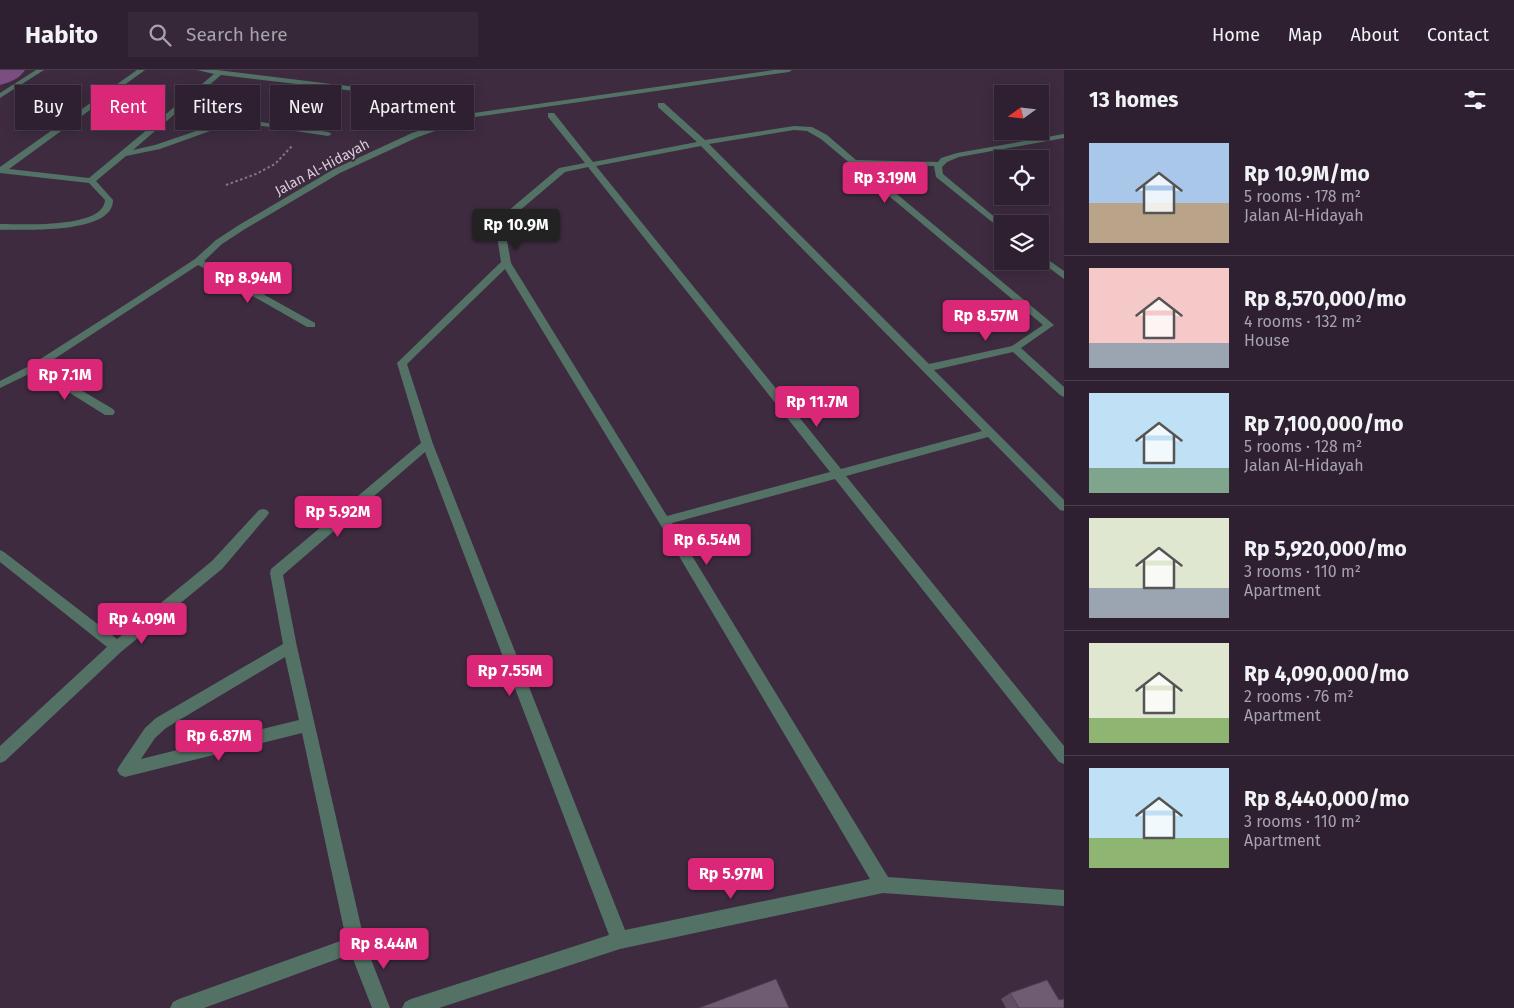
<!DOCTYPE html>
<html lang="en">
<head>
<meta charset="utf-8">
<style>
  :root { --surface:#2e2030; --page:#362838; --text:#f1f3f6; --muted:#a7a3ab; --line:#493e4c; --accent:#db2777 }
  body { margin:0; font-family:"Fira Sans",sans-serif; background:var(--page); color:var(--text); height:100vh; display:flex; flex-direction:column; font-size:19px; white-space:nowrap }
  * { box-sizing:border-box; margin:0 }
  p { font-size:16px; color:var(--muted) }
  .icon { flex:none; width:28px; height:28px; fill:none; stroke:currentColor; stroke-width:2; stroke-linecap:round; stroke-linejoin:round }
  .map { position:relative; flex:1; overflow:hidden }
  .side { display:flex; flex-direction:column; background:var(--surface); width:450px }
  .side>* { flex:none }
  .banner { position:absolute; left:15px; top:15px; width:475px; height:45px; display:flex; gap:10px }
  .needle { width:32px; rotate:255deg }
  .buttons { position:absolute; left:994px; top:15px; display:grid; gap:10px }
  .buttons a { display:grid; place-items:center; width:55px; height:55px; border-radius:0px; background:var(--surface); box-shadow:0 2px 12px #0003,0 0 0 1px var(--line); font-size:25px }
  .price { position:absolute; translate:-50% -42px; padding:0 11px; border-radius:5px; background:var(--accent); color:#fff; font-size:16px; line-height:32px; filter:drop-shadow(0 1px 2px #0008) }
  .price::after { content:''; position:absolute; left:50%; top:30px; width:15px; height:11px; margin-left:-8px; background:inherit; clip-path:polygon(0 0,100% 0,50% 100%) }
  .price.active { background:#222; color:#fff }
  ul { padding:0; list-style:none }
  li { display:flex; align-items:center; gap:15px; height:125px; padding:0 25px }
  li+li { border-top:1px solid var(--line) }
  li span { display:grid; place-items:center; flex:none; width:140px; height:100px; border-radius:0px; color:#555 }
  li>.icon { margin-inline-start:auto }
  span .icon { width:60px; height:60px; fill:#fffc; stroke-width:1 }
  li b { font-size:21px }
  h2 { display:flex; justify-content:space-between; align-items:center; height:60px; padding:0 25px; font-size:21px }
  .tag { padding:0 18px; border-radius:0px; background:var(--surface); box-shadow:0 2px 12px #0003,0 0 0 1px var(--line); font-size:18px; line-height:45px }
  .tag.active { background:var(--accent); color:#fff }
  header { display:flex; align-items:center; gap:30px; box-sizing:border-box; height:70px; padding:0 25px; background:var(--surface); border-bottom:1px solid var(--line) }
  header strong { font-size:24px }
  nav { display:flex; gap:28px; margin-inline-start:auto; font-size:18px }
  .search { width:350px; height:45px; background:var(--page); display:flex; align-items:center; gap:12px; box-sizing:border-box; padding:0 18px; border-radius:0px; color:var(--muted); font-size:19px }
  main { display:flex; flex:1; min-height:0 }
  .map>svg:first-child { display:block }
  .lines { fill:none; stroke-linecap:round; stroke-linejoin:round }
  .river { fill:#7a4e80; fill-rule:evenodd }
  .path { stroke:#857687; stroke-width:2; stroke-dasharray:2.5 2.5; stroke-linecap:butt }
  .minor { fill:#537265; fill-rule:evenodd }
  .wall { fill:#5f4e62 }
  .building { fill:#6f5b72; stroke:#4e4050 }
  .labels { text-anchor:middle; stroke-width:4; stroke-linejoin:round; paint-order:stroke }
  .far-street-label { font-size:14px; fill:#d9ceda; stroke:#3e2b40 }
</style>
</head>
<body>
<header>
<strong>Habito</strong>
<div class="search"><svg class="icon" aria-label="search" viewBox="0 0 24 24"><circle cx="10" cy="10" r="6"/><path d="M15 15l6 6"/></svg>Search here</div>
<nav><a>Home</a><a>Map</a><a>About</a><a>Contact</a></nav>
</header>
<main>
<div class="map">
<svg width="1064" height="938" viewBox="0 0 1064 938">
  <rect width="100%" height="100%" fill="#3e2b40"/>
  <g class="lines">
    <path class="river" d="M0,0H25C19,9 11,12 0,15Z"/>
    <path class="path" d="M226,115L256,104L275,94L292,76"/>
    <path class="minor" d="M36,0H44L0,28V23Z
      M137,0H145L9,99L89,108L214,4L197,0H217L397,22L401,24L397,26L221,5L180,40L328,62L332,64L328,66L235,52L160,79L126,86L96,111L113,130C113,165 24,159 0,160V154C21,154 104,159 105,130L89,113L0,103V97ZM176,43L225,51L155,75L133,80Z
      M774,0H792L789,2L475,47L418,67L340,103L245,159L222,174L204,191L315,253V257H307L198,195L42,297L113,339L115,342L113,345H105L35,301L0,318V311L31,295L134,229L195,189L216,170L239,155L334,99L412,63L474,43Z
      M658,33H664L705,70L794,56L812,57L827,65L856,90L938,92L941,88L957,83L1064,64V68L959,87L947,92L942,97L943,104L1003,154L1002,160L936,107L934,96L862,95L1054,255L1021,278L1064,317V327L1060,325L1013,282L934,300L1064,430V441L1060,440L988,367L846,406L1064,676V694L1059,692L835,409L672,453L888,807L1064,820V836L883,823L620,879L439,938H402L405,932L411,929L609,865L425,382L283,505L297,577L365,874L390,938H372L351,884L204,938H170L173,932L179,929L346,869L302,663L125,707L120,705L117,700L120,695L145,658L156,648L283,574L270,503L271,499L421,373L397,293L501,192L495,153L496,151L559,98L585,93L548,47V43H554L593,92L697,72L658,37ZM794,60L807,61L821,69L1043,255L1012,276L929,294L709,74ZM701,76L982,361L841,399L596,96ZM588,97L830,402L667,446L511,193L504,154L565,102ZM505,199L660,454L870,809L625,860L433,374L407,294ZM285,587L299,650L141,689L155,668L166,658Z
      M1040,184L1064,201V209L1040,191Z
      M263,439L267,440L269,443L267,446L222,499L122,581L5,691L0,693V676L107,577L0,492V480L4,482L117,569L212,491L259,440Z"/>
  </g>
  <path class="wall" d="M1010,923L1064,938H1006L1001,929Z"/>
  <path class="building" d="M776,909L789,938H699Z
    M1047,910L1059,930L1064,929V938H1019L1010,923Z"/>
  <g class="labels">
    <g class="far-street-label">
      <text transform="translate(322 97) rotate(-28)" y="5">Jalan Al-Hidayah</text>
    </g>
  </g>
</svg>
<div class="buttons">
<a><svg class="needle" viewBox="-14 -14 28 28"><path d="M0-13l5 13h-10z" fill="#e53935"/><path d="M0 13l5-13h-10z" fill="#a7a3ab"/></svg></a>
<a><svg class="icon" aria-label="locate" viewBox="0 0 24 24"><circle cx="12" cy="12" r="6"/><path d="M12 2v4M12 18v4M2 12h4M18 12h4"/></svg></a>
<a><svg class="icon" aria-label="layers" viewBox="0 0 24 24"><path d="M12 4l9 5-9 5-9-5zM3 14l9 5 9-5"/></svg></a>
</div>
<b class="price" style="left:885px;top:134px">Rp 3.19M</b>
<b class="price active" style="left:516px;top:181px">Rp 10.9M</b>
<b class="price" style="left:248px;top:234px">Rp 8.94M</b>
<b class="price" style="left:986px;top:272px">Rp 8.57M</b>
<b class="price" style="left:65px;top:331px">Rp 7.1M</b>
<b class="price" style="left:817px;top:358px">Rp 11.7M</b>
<b class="price" style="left:338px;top:468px">Rp 5.92M</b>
<b class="price" style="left:707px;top:496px">Rp 6.54M</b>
<b class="price" style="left:142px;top:575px">Rp 4.09M</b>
<b class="price" style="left:510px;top:627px">Rp 7.55M</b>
<b class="price" style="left:219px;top:692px">Rp 6.87M</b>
<b class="price" style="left:731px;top:830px">Rp 5.97M</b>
<b class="price" style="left:384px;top:900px">Rp 8.44M</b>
<div class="banner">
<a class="tag">Buy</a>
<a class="tag active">Rent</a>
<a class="tag">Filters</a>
<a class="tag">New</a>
<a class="tag">Apartment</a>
</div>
</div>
<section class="side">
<h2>13 homes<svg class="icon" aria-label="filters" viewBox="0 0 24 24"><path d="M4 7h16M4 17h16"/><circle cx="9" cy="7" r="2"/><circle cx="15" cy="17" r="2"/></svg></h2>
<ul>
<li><span style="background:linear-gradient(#a9c7e8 60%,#b9a48a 0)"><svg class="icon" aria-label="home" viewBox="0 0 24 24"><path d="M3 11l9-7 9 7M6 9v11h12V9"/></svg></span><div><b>Rp 10.9M/mo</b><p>5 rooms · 178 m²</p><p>Jalan Al-Hidayah</p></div></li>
<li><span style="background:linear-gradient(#f6c9c9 75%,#9aa5b1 0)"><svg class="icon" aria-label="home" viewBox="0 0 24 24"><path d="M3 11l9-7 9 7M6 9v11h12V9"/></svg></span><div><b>Rp 8,570,000/mo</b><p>4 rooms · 132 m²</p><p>House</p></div></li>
<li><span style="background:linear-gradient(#bfe0f5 75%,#7fa58c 0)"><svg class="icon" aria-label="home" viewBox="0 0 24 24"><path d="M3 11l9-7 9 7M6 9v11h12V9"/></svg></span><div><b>Rp 7,100,000/mo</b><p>5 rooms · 128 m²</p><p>Jalan Al-Hidayah</p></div></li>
<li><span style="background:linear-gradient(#dfe7d0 70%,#9aa5b1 0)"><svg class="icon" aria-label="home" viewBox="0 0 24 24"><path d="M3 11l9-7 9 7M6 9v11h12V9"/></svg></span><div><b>Rp 5,920,000/mo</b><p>3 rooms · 110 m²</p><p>Apartment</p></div></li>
<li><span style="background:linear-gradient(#dfe7d0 75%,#8fb573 0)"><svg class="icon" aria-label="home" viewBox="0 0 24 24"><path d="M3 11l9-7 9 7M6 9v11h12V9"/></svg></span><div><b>Rp 4,090,000/mo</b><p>2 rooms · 76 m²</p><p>Apartment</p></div></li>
<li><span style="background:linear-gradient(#bfe0f5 70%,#8fb573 0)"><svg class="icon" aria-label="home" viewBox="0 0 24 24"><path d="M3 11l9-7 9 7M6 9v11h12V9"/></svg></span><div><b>Rp 8,440,000/mo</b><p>3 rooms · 110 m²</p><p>Apartment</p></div></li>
</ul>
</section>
</main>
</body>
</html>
